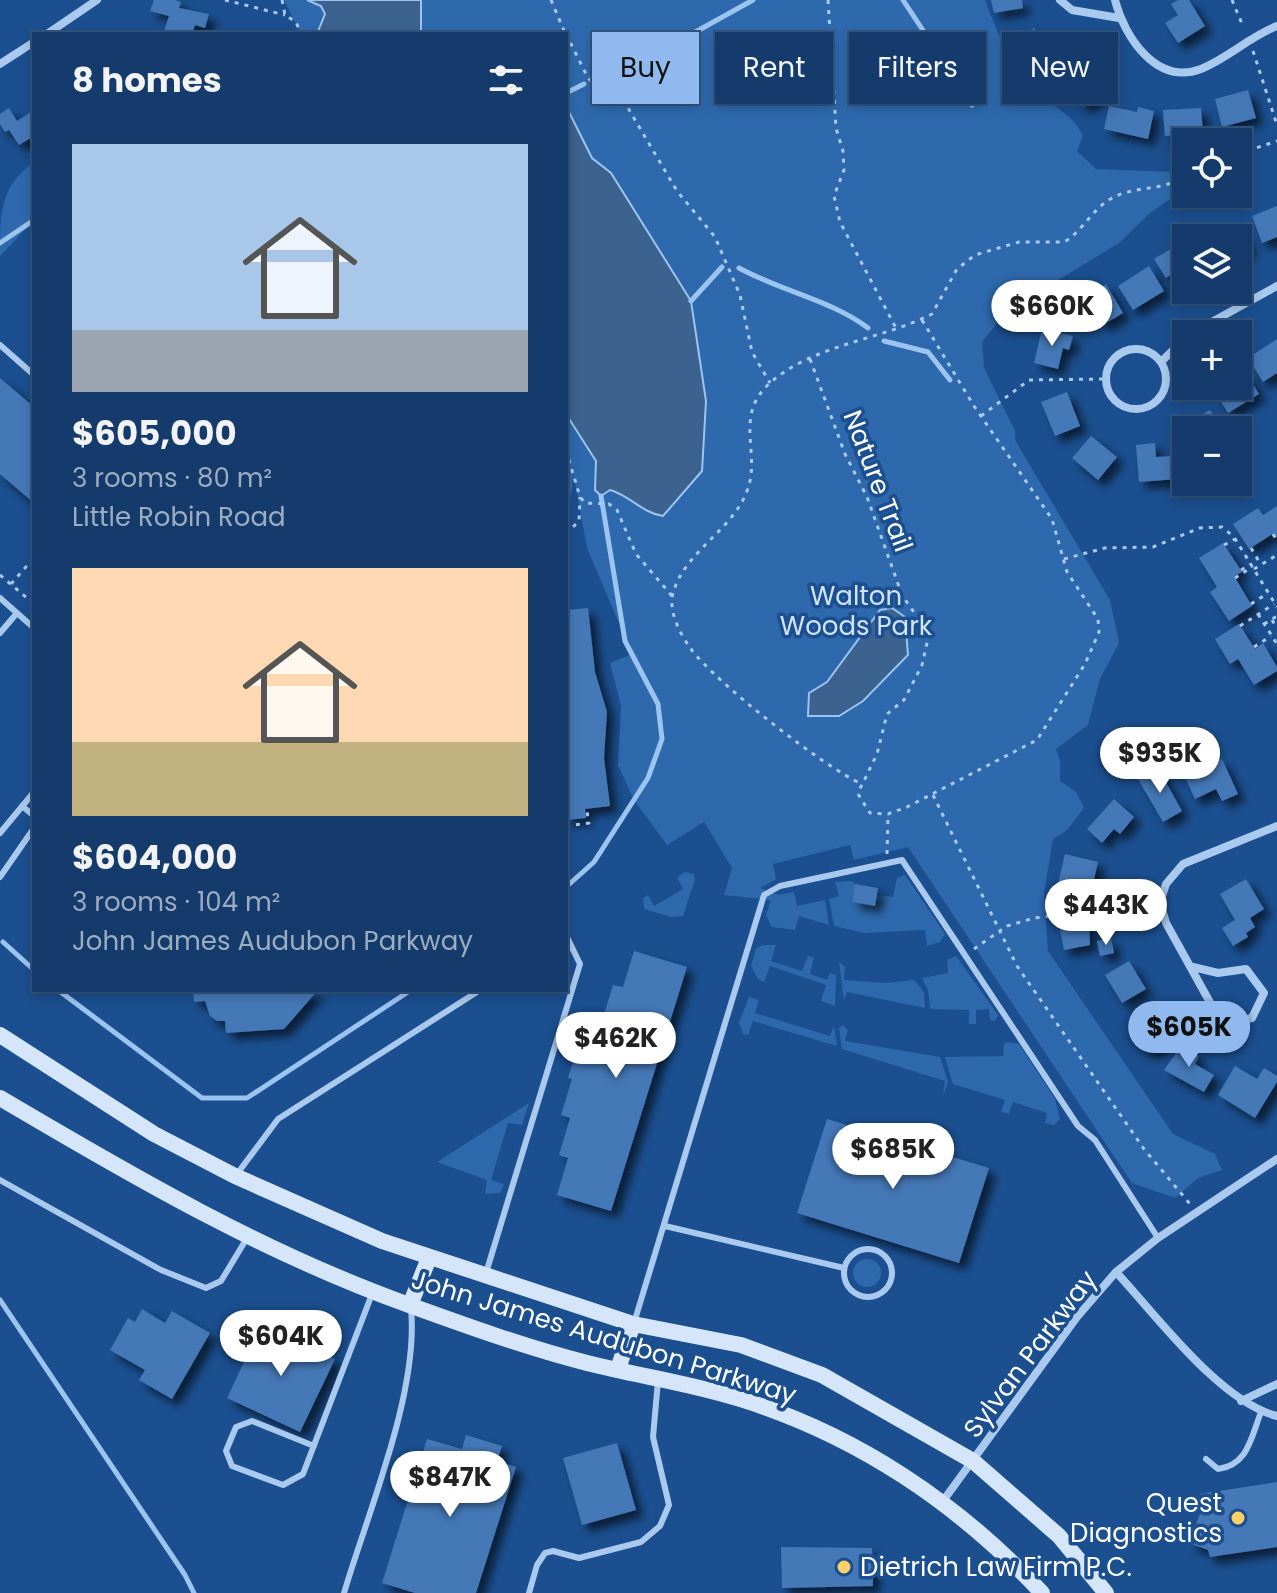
<!DOCTYPE html>
<html lang="en">
<head>
<meta charset="utf-8">
<style>
  :root { --surface:#143b6b; --page:#1d4271; --text:#f1f3f6; --muted:#9dadc1; --line:#33557e; --accent:#90b9f0 }
  body { margin:0; font-family:Poppins,sans-serif; background:var(--page); color:var(--text); height:100vh; display:flex; flex-direction:column; font-size:30px; white-space:nowrap }
  * { box-sizing:border-box; margin:0 }
  p { font-size:26px; color:var(--muted) }
  .icon { flex:none; width:44px; height:44px; fill:none; stroke:currentColor; stroke-width:2; stroke-linecap:round; stroke-linejoin:round }
  .map { position:relative; flex:1; overflow:hidden }
  .details { position:absolute; left:32px; top:32px; width:536px; height:960px; display:flex; flex-direction:column; background:var(--surface); border-radius:0px; box-shadow:0 4px 12px #0003,0 0 0 2px var(--line) }
  .details>* { flex:none }
  .banner { position:absolute; left:592px; top:32px; width:564px; height:72px; display:flex; gap:16px }
  .buttons { position:absolute; left:1172px; top:128px; display:grid; gap:16px }
  .buttons a { display:grid; place-items:center; width:80px; height:80px; border-radius:0px; background:var(--surface); box-shadow:0 4px 12px #0003,0 0 0 2px var(--line); font-size:40px }
  .price { position:absolute; translate:-50% -68px; padding:0 18px; border-radius:28px; background:#fff; color:#222; font-size:26px; line-height:52px; filter:drop-shadow(0 2px 4px #0008) }
  .price::after { content:''; position:absolute; left:50%; top:48px; width:24px; height:18px; margin-left:-12px; background:inherit; clip-path:polygon(0 0,100% 0,50% 100%) }
  .price.on { background:var(--accent); color:#111 }
  ul { padding:0; list-style:none }
  li { display:grid; align-content:center; gap:16px; height:424px; padding:0 40px }
  li span { display:grid; place-items:center; height:248px; border-radius:0px; color:#555 }
  li>.icon { margin-inline-start:auto }
  span .icon { width:144px; height:144px; fill:#fffc; stroke-width:1 }
  li b { font-size:34px }
  h2 { display:flex; justify-content:space-between; align-items:center; height:96px; padding:0 40px; font-size:34px }
  .pill { padding:0 28px; border-radius:0px; background:var(--surface); box-shadow:0 4px 12px #0003,0 0 0 2px var(--line); font-size:28px; line-height:72px }
  .pill.on { background:var(--accent); color:#111 }
  .map>svg:first-child { display:block }
  .green { fill:#2e69ad }
  .water { fill:#3c6290; stroke:#9cc4f0; stroke-width:2 }
  .lines { fill:none; stroke-linecap:round; stroke-linejoin:round }
  .stream { stroke:#9cc4f0; stroke-width:5 }
  .building { fill:#4478b7; filter:url(#shadow) }
  .path { stroke:#a9c9ee; stroke-width:3; stroke-dasharray:4 6; stroke-linecap:butt }
  .lane { stroke:#a9c9ee; stroke-width:6 }
  .street { stroke:#a9c9ee; stroke-width:8 }
  .secondary { stroke:#d6e6fa; stroke-width:16 }
  .poi-dot { fill:#ffd166; stroke:#1b4f8f; stroke-width:3 }
  .labels { text-anchor:middle; stroke-width:7; stroke-linejoin:round; paint-order:stroke }
  .street-label { font-size:26px; fill:#fff; stroke:#1b4f8f }
  .park-label { font-size:26px; fill:#cfe3fa; stroke:#1b4f8f }
  .poi-label { font-size:26px; fill:#fff; stroke:#1b4f8f; text-anchor:end }
</style>
</head>
<body>
<div class="map">
<svg width="1277" height="1593" viewBox="0 0 1277 1593">
  <defs>
    <filter id="shadow"><feDropShadow dx="7" dy="7" stdDeviation="4" flood-color="#0009"/></filter>
  </defs>
  <rect width="100%" height="100%" fill="#1b4f8f"/>
  <path class="green" d="M284,0H985C992,20 1016,78 1031,91C1051,106 1072,112 1083,136L1077,151L1096,169L1174,172L1179,193L1150,213L1119,243L1006,312L982,342L984,368L1015,431V440L1110,600L1119,643L1100,679L1088,725L1056,749L1060,761V781L1076,792L1084,808L1067,830L1053,839L1044,893L1048,951L1173,1134L1215,1154L1222,1170L1198,1178L1175,1198L1132,1183L908,847L854,860L850,845L773,864L776,879L760,888L778,895L794,892L797,906L825,900L829,925L799,916L795,930L772,927L766,915L771,900L724,895L732,868L704,822L667,845L634,800L618,765L621,706L610,663L632,654L587,548L574,477L566,522V34H301Z
    M34,162V220L0,256C0,211 0,187 34,162Z
    M685,872L694,874L695,880L683,916L671,917L644,909L643,898L648,895L654,906L683,889L677,878Z
    M905,875L945,934L940,942L927,946L925,930L865,933L834,926L829,899L839,896L835,882L852,881L855,884L852,902L875,906L877,895L893,897L897,878Z
    M762,945H776L771,961L802,971L808,956L814,958L810,974L827,980L830,973L836,975L835,1006L821,1001L826,985L770,966L764,982L758,979L751,966L756,949Z
    M956,956L998,1015L995,1021L990,1020L989,1009L976,1010V1024H969V1010L930,1009L928,990L922,978L948,973L947,960Z
    M839,962L845,967L844,980L886,983L914,980L924,992L925,1008L847,992L844,1000Z
    M749,997L759,1000L755,1013L830,1036L834,1026L837,1046L753,1021L748,1035L743,1034L739,1023Z
    M843,1025L848,1030L845,1041L940,1057L948,1082L943,1096L945,1081L842,1049L839,1028Z
    M1007,1042L1019,1044L1055,1099L1060,1119L1054,1125L1045,1123L1047,1113L1013,1102L1009,1114L1001,1112L1005,1100L953,1084L945,1057L1003,1056L1004,1044Z
    M529,1103L522,1125L508,1123L491,1180L504,1184L500,1193L485,1194L487,1180L437,1162Z
    M853 1273a14 14 0 1 1 28 0a14 14 0 1 1-28 0Z"/>
  <path class="water" d="M307,0H421V34H317L325,14L321,6Z
    M566,106L592,158L611,173L691,301L706,401L702,471L663,516C642,513 631,496 610,490L601,496L595,490L596,461L566,414Z
    M892,608L905,617L908,655L863,701L839,716H808L809,693L827,682L880,610Z"/>
  <g class="lines">
    <path class="stream" d="M903,0L972,105
      M599,82L607,81L753,0
      M566,93L584,84
      M0,243L34,220
      M739,268C781,291 831,300 868,328
      M691,301L722,267
      M884,341L928,352L950,380
      M566,887L594,862L648,778L662,739L658,704L625,641L601,496
      M3,942L34,970
      M58,990L202,1098H247L411,990
      M0,1300L185,1575L194,1593"/>
  </g>
  <path class="building" d="M154,0H175L181,2L179,8L209,14L205,28L195,25L192,34H163L169,16L150,11Z
    M991,0H1022L1023,8L994,13Z
    M1178,0H1189L1205,26L1178,43L1165,23L1178,15L1171,4Z
    M1034,28L1056,59L1035,74L1013,43Z
    M1094,51L1103,67L1094,73L1106,93L1083,107L1061,72Z
    M1248,90L1256,118L1222,127L1215,99Z
    M1109,106L1137,112L1138,107L1154,111L1148,139L1104,129Z
    M9,108L17,121L34,110V136L19,145L9,130L5,132L0,124V114Z
    M1201,108L1203,133L1165,136L1163,110Z
    M1277,206V237L1262,243L1252,216Z
    M1230,225L1235,235L1241,232L1250,248L1238,255V238H1207Z
    M1183,234L1186,265L1166,278L1154,259L1174,247L1171,241Z
    M1149,266L1164,291L1133,310L1118,286Z
    M1106,284L1123,313L1103,325L1096,313L1079,324L1069,306Z
    M1042,329L1073,336L1069,350L1063,348L1058,369L1034,363Z
    M1277,339V373L1263,382L1248,358Z
    M1246,373L1259,394L1228,413L1211,386H1238V377Z
    M0,378L34,407V503L0,474Z
    M1067,392L1080,426L1055,436L1041,402Z
    M1210,410L1222,430H1186V434L1182,427Z
    M1091,436L1117,457L1098,480L1072,458Z
    M1155,443L1156,457L1175,456L1177,479L1139,482L1136,445Z
    M1277,506V538L1274,533L1249,549L1233,524L1258,508L1263,515Z
    M1223,543L1242,572L1234,576L1252,606L1229,621L1210,592L1217,587L1199,558Z
    M588,608L595,672L607,712L604,758L610,806L585,809L586,818L566,820V610Z
    M1239,624L1255,649L1263,643L1277,667V671L1254,685L1238,659L1230,664L1215,639Z
    M1222,759L1238,794L1222,801L1216,789L1195,799L1184,775Z
    M1158,768L1182,811L1163,822L1138,779Z
    M1114,799L1134,817L1120,834L1114,829L1102,843L1087,829Z
    M1065,854L1098,862L1090,896L1057,888Z
    M1246,879L1264,909L1250,918L1255,927L1246,933L1248,937L1233,946L1222,928L1235,920L1220,894Z
    M855,884L878,888L875,906L852,902Z
    M1089,918L1090,945L1064,950L1059,924Z
    M1111,938L1114,953L1100,956L1097,941Z
    M634,951L687,967L611,1211L557,1195L568,1158L559,1155L570,1118L561,1115L572,1079L568,1078L572,1065L576,1053L580,1054L591,1018L602,1021L613,985L623,987Z
    M1129,961L1146,989L1122,1003L1105,975Z
    M193,990H318L284,1029L226,1033L225,1021H217L210,1016L205,1001L194,1002Z
    M1155,1020L1159,1026L1166,1021L1175,1036L1148,1053L1135,1033Z
    M1181,1046L1199,1056L1195,1064L1214,1075L1204,1092L1164,1070Z
    M1235,1066L1257,1079L1264,1068L1277,1076V1082L1255,1118L1218,1095Z
    M827,1119L989,1168L959,1263L797,1213Z
    M142,1309L165,1323L172,1311L210,1333L172,1399L139,1380L145,1370L110,1350L128,1318L135,1322Z
    M262,1324L335,1359L300,1432L227,1398Z
    M466,1435L502,1446L497,1461L516,1467L476,1593H415L382,1583L427,1439L462,1449Z
    M617,1443L636,1510L582,1525L563,1458Z
    M1277,1482V1547L1210,1557L1208,1550L1189,1543L1202,1508L1200,1494Z
    M781,1547L872,1548L873,1586L782,1588Z"/>
  <g class="lines">
    <path class="path" d="M225,0L285,15
      M282,0L285,15L296,22L301,34
      M551,0L565,33
      M828,0L836,128L843,151L844,170L834,196L840,222L897,330
      M1232,0L1243,26
      M566,34L588,78L599,90L628,108L677,191L715,237L740,295L752,352L770,383
      M1253,51L1277,125
      M1238,154L1277,141
      M922,320L974,406L1052,519L1067,572L1098,619L1099,632L1085,664L1037,740L907,807L888,814L870,813L858,794L862,784C825,768 715,682 691,649C680,634 668,611 673,593C685,551 732,531 747,491C762,453 732,416 771,382C815,344 881,340 932,314L957,269L975,255L1019,242H1064C1083,231 1092,209 1112,198C1134,186 1160,191 1186,177
      M810,359L845,454L867,497L902,595L929,634L922,665L904,700L887,714L877,754L863,783
      M981,416L1029,380L1106,379
      M566,450L580,497L585,503L609,504L617,510L636,554L672,596
      M566,534L579,521L580,497
      M1273,534L1277,541
      M1224,545L1235,539
      M1251,548L1261,565
      M1064,559L1105,548L1153,547L1200,528L1222,527L1234,537L1277,607
      M1254,569L1277,555
      M1241,570L1251,564
      M0,575L34,604
      M1235,578L1252,567
      M11,584L31,561
      M1251,604L1268,593
      M1258,614L1277,644
      M1272,620L1277,628
      M1264,624L1277,616
      M1240,626L1274,604
      M1254,647L1271,636
      M933,795L1017,966L1144,1149L1190,1204
      M566,826L589,823L587,812
      M887,854L888,814
      M974,949L1007,926L1034,918L1149,906"/>
    <path class="lane" d="M0,345L34,375
      M0,598L34,628
      M0,633L17,613
      M22,806L34,816
      M0,833L34,792
      M0,877L34,828
      M237,1174L278,1119L480,990
      M0,1180L161,1270L206,1288L221,1281L247,1238
      M665,1226L844,1268
      M844 1273a24 24 0 1 1 48 0a24 24 0 1 1-48 0Z
      M486,1273L580,964L566,935
      M634,1323L764,895L780,886L902,860L1078,1126L1095,1140L1158,1238
      M314,1446L252,1421L236,1427L226,1451L232,1466L283,1485L303,1474L372,1294
      M1206,1459L1218,1469C1248,1465 1251,1438 1261,1412
      M344,1593C368,1512 419,1392 411,1309
      M529,1593L537,1565L545,1553L553,1551L579,1558L641,1542L660,1526L669,1505L653,1437L658,1381"/>
    <path class="street" d="M1060,0L1072,10L1119,18
      M1115,0C1124,36 1156,86 1201,69C1228,58 1249,37 1277,26
      M47,34L97,0
      M0,64L34,42
      M1190,334L1277,286
      M1106 379a30 30 0 1 1 60 0a30 30 0 1 1-60 0Z
      M1161,362L1186,337
      M1193,967L1218,973L1246,969L1264,993L1252,1018L1222,1024L1166,923L1160,902L1166,884L1183,864L1277,826
      M1116,1272C1157,1316 1220,1402 1277,1416
      M1241,1401L1277,1384
      M943,1501L1077,1317L1116,1272L1158,1238L1277,1159"/>
    <path class="secondary" d="M0,1035L154,1134L235,1176L382,1241L633,1324L741,1345L822,1375L973,1461L1059,1536L1106,1593
      M0,1098C132,1176 264,1253 409,1305C467,1326 528,1348 587,1363C638,1376 690,1383 740,1399C857,1435 959,1504 1042,1593
      M410,1305L429,1258
      M618,1369L633,1324"/>
  </g>
  <g class="poi-dot">
    <circle cx="1238" cy="1518" r="8"/>
    <circle cx="844" cy="1567" r="8"/>
  </g>
  <g class="labels">
    <g class="street-label">
      <text transform="translate(878 481) rotate(69)" y="9">Nature Trail</text>
      <text transform="translate(604 1337) rotate(17)" y="9">John James Audubon Parkway</text>
      <text transform="translate(1030 1354) rotate(-53)" y="9">Sylvan Parkway</text>
    </g>
    <g class="park-label">
      <text x="856" y="605">Walton<tspan x="856" dy="30">Woods Park</tspan></text>
    </g>
    <g class="poi-label">
      <text x="1222" y="1512">Quest<tspan x="1222" dy="30">Diagnostics</tspan></text>
      <text x="860" y="1576" text-anchor="start">Dietrich Law Firm P.C.</text>
    </g>
  </g>
</svg>
<div class="buttons">
<a><svg class="icon" aria-label="locate" viewBox="0 0 24 24"><circle cx="12" cy="12" r="6"/><path d="M12 2v4M12 18v4M2 12h4M18 12h4"/></svg></a>
<a><svg class="icon" aria-label="layers" viewBox="0 0 24 24"><path d="M12 4l9 5-9 5-9-5zM3 14l9 5 9-5"/></svg></a>
<a>+</a>
<a>−</a>
</div>
<b class="price" style="left:1052px;top:348px">$660K</b>
<b class="price" style="left:1160px;top:795px">$935K</b>
<b class="price" style="left:1106px;top:947px">$443K</b>
<b class="price on" style="left:1189px;top:1069px">$605K</b>
<b class="price" style="left:616px;top:1080px">$462K</b>
<b class="price" style="left:893px;top:1191px">$685K</b>
<b class="price" style="left:281px;top:1378px">$604K</b>
<b class="price" style="left:450px;top:1519px">$847K</b>
<div class="banner">
<a class="pill on">Buy</a>
<a class="pill">Rent</a>
<a class="pill">Filters</a>
<a class="pill">New</a>
</div>
<section class="details">
<h2>8 homes<svg class="icon" aria-label="filters" viewBox="0 0 24 24"><path d="M4 7h16M4 17h16"/><circle cx="9" cy="7" r="2"/><circle cx="15" cy="17" r="2"/></svg></h2>
<ul>
<li><span style="background:linear-gradient(#a9c7e8 75%,#9aa5b1 0)"><svg class="icon" aria-label="home" viewBox="0 0 24 24"><path d="M3 11l9-7 9 7M6 9v11h12V9"/></svg></span><div><b>$605,000</b><p>3 rooms · 80 m²</p><p>Little Robin Road</p></div></li>
<li><span style="background:linear-gradient(#ffd9b3 70%,#c2b280 0)"><svg class="icon" aria-label="home" viewBox="0 0 24 24"><path d="M3 11l9-7 9 7M6 9v11h12V9"/></svg></span><div><b>$604,000</b><p>3 rooms · 104 m²</p><p>John James Audubon Parkway</p></div></li>
</ul>
</section>
</div>
</body>
</html>
